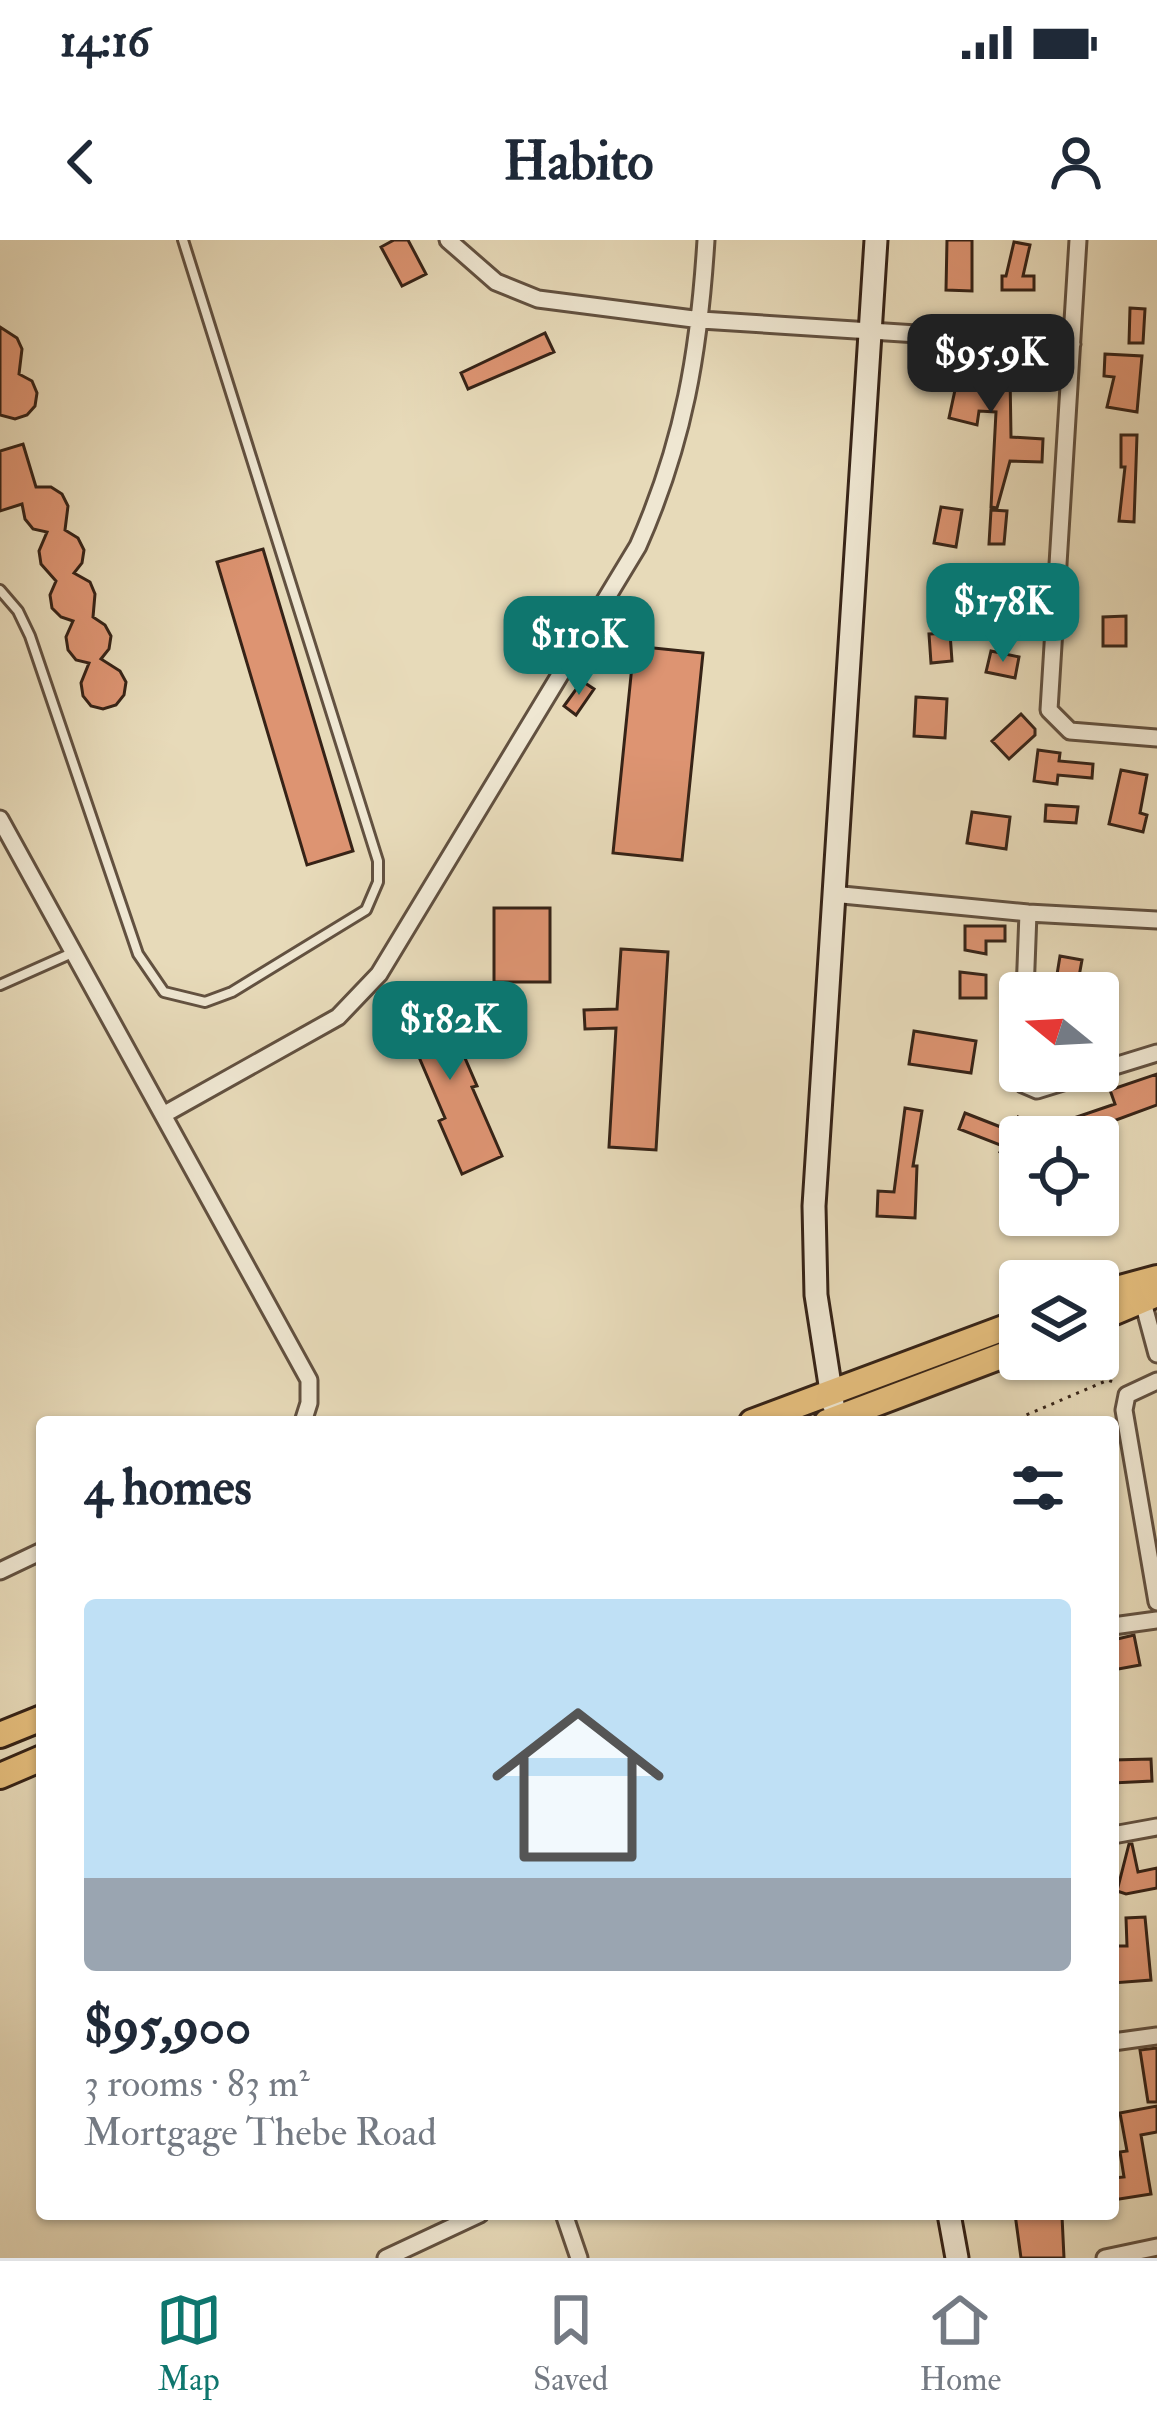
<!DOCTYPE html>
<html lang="en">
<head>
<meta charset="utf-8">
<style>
  :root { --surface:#fff; --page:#f2f2f3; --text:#1f2937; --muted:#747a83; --line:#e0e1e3; --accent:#0f766e }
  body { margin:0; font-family:"IM FELL Double Pica",serif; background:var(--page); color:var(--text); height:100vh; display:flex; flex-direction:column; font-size:45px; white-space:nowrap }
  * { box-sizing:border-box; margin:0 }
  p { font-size:39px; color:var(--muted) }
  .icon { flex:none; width:66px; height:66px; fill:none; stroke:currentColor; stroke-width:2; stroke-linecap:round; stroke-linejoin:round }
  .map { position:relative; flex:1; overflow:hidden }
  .drawer { position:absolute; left:36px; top:1176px; width:1083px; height:804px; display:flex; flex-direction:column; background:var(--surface); border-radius:12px; box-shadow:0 3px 9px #0004 }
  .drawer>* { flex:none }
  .needle { width:78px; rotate:288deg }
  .fabs { position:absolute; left:999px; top:732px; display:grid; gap:24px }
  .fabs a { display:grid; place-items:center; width:120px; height:120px; border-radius:12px; background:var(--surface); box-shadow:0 3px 9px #0004; font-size:60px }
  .price { position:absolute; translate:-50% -102px; padding:0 27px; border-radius:24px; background:var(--accent); color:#fff; font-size:39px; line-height:78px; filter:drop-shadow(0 3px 6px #0008) }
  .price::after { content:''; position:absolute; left:50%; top:72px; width:36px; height:27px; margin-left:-18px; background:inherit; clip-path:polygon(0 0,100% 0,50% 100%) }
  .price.current { background:#222; color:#fff }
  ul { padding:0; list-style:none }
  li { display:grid; align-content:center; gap:24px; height:636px; padding:0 48px }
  li span { display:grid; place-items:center; height:372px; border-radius:12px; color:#555 }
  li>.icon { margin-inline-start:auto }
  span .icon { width:216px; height:216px; fill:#fffc; stroke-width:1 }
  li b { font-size:51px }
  h2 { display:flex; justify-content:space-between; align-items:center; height:144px; padding:0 48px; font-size:51px }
  .status { display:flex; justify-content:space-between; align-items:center; height:84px; padding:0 60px; background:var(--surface); direction:ltr }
  .status svg { height:33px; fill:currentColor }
  header { display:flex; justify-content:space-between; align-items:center; height:156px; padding:0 48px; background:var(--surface); font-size:54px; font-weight:700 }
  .menu { display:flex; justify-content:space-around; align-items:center; height:168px; border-top:3px solid var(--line); background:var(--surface); font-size:33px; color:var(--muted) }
  .menu a { display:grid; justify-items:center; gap:6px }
  .menu .current { color:var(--accent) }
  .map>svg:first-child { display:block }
  .building { fill:#dd9472; stroke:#362317; stroke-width:3 }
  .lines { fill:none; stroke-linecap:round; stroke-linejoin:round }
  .lane-casing { stroke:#625140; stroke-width:14 }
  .street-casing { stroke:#625140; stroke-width:21 }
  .secondary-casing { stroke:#362317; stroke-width:27 }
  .primary-casing { stroke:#362317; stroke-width:30 }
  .path { stroke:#362317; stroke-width:3; stroke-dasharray:3 6; stroke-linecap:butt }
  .lane { stroke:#efe7d2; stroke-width:8 }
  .street { stroke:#efe7d2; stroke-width:15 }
  .secondary { stroke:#efe7d2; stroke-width:21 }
  .primary { stroke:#e4bd7c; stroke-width:24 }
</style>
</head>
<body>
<div class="status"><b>14:16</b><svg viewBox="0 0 49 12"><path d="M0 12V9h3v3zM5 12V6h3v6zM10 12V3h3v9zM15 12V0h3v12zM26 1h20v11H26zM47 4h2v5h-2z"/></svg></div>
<header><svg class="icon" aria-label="back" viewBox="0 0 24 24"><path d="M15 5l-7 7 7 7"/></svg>Habito<svg class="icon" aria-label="person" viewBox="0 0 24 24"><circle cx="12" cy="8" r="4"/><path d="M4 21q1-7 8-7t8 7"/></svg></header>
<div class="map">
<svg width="1157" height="2018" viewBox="0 0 1157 2018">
  <rect width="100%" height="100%" fill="#e7dab9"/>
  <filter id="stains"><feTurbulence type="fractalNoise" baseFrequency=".00167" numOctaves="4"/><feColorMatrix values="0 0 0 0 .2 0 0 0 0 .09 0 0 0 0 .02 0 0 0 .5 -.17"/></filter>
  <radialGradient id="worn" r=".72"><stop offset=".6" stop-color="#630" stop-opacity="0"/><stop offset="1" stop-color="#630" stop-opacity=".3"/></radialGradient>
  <path class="building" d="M394,0H408L426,34L402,46L381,7Z
    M947,0H972V51L946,50Z
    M1014,2L1030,5L1023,36H1034V50H1002V36H1006Z
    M1130,68L1145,69L1143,103H1129Z
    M0,87L17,98L22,109L19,134L32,141L37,153L35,166L27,175L15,179L0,175Z
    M545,93L554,112L468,149L461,133Z
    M1000,111L1015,112L1010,133L1011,197L1043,199L1042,222L1010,221L997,268L991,267L996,172L979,171L977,185L949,178L955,150L930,148L932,132L993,138Z
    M1105,114L1142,116L1137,172L1107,167L1114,137L1104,136Z
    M1121,195H1137L1134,282L1119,281L1125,227H1121Z
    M23,204L36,247H51L62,254L68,266L65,290L78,298L84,310L82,323L74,333L90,342L95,354L93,377L105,385L111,396L109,409L101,419L120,431L126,442L124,455L116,465L103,469L91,466L83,456L81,443L89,423L76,420L68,410L66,397L73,381L61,377L52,368L50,355L56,341L41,324L39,311L47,292L33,289L25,279L22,264L0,271V211Z
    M941,267L962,270L956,307L934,303Z
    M991,270L1007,271L1004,304H989Z
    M263,309L353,611L307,625L217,322Z
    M973,334L1023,343L1017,375L972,366L973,361L936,360L935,336Z
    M1126,376V406H1103V377Z
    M950,393L952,421L931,423L929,394Z
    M634,406L703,413L682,620L613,613Z
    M991,411L1019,417L1015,438L986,432Z
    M582,441L594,449L576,475L564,466Z
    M916,457L947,459L945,498L914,496Z
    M1021,474L1035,489V495L1009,519L992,501Z
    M1038,510L1060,513L1059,521L1093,524L1092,538L1058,535L1057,544L1034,541Z
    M1121,530L1147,535L1140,573L1147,575L1143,592L1109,584Z
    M1046,565L1078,567L1076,583L1045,581Z
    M972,572L1010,577L1006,609L967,603Z
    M494,668H550V742H494Z
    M965,686H1005V701H986V714L965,710Z
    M621,709L668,712L656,910L609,907L616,788L585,789L584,770L617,769Z
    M1060,716L1082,720L1076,753H1054Z
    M960,732L986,735V758H960Z
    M436,751L477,846L472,847L502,916L462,934L439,881L445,878L398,768Z
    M914,791L976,801L971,833L909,824Z
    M1157,834V865L1070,897L1065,881L1115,864L1110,850Z
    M905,868L922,871L913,926H917L915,978L877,976L878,951L894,952Z
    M965,873L1011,891L1018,877L1056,897H1020V922L1000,912L1003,906L959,889Z
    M1134,1395L1140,1425L1113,1430V1400Z
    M1151,1519L1152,1541L1113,1543V1520Z
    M1129,1604H1132L1138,1632L1157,1628V1648L1126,1654L1117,1651Z
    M1145,1677L1151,1740L1113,1743V1706H1127L1126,1678Z
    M1157,1808V1862H1148L1140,1810Z
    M1157,1866V1892L1141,1895L1151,1954L1113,1960V1938L1124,1937L1120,1912L1127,1911L1120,1873Z
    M1015,1974L1062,1976L1064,2018H1021Z"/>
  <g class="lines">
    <g class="lane-casing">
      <path id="lane" d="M0,350L18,371L30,396L138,714L164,752L205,762L232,752L366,670L378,642V621L183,0
        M0,745L72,713"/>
    </g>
    <g class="street-casing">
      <path id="street" d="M448,0L496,42L538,59L701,80L1072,104
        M1078,0L1049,470L1070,491L1157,498
        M0,579L163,875
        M832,654L1028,673L1157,680
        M1025,753L1028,673
        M1022,831L1023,844L1037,850L1157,813
        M1143,1062L1157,1114
        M1157,1141L1127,1155L1124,1170L1157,1362
        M303,1182L309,1163V1140L163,875L338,777L379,734L638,306C684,202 699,113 706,0
        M0,1331L42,1311
        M1113,1386L1157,1380
        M1113,1595L1157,1587
        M1113,1802L1157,1796
        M564,1974L579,2018
        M386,2018L480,1974
        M1105,2018L1157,2007"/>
    </g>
    <g class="secondary-casing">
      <path id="secondary" d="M833,1164L816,1055L814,966L876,0
        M949,1974L957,2018"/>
    </g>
    <g class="primary-casing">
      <path id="primary" d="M1098,1054L1157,1038
        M1098,1079L1157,1054
        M752,1182L1020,1082
        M827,1182L1020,1109
        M0,1495L42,1478
        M0,1536L42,1518"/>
    </g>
    <path class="path" d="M1010,1182L1108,1140L1113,1142"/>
    <use href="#lane" class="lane"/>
    <use href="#street" class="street"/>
    <use href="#secondary" class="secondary"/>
    <use href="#primary" class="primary"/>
  </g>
  <rect width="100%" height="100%" filter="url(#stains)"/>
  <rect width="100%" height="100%" fill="url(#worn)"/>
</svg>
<div class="fabs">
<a><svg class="needle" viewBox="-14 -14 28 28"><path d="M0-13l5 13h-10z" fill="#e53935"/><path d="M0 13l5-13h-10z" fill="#747a83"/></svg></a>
<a><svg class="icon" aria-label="locate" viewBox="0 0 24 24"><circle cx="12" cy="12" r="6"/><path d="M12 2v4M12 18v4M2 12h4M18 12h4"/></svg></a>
<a><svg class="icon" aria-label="layers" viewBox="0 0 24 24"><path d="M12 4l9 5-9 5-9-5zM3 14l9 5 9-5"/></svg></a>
</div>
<b class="price current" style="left:991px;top:176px">$95.9K</b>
<b class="price" style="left:1003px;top:425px">$178K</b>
<b class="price" style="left:579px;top:458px">$110K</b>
<b class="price" style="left:450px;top:843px">$182K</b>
<section class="drawer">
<h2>4 homes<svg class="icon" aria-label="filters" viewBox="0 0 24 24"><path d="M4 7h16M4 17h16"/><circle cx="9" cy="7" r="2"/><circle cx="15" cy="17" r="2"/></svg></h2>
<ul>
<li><span style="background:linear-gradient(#bfe0f5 75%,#9aa5b1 0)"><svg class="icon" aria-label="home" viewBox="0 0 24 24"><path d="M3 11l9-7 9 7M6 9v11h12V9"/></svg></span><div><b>$95,900</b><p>3 rooms · 83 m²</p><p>Mortgage Thebe Road</p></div></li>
</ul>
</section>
</div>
<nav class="menu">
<a class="current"><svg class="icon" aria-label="map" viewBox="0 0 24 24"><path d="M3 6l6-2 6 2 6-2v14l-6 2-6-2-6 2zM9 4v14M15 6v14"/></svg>Map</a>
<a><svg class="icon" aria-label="saved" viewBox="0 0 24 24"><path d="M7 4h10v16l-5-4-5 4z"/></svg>Saved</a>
<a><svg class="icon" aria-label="home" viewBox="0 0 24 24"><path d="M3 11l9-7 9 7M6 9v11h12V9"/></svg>Home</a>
</nav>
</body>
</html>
